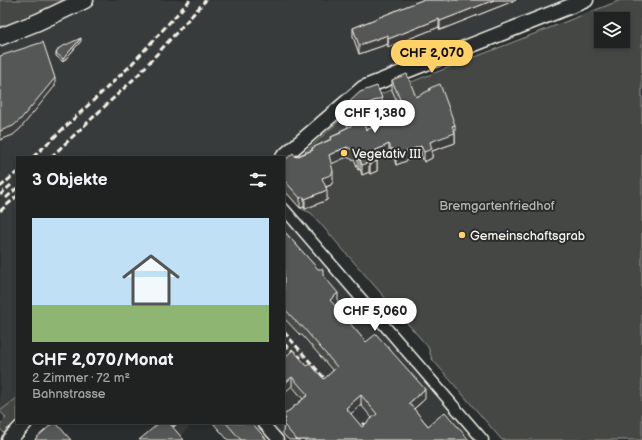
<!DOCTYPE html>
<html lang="de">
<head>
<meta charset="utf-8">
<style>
  :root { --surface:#202222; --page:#2d2f2f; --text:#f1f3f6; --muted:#a2a4a5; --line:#3d3f40; --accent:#ffd166 }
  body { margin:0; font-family:"Balsamiq Sans",sans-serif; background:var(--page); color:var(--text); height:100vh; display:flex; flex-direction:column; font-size:15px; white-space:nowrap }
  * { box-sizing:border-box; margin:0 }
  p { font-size:13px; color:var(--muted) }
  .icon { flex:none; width:22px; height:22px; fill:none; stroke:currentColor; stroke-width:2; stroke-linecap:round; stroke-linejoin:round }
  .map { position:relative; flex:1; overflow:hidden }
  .details { position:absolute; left:16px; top:156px; width:269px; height:268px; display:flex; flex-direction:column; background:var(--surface); border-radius:0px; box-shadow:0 2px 6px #0003,0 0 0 1px var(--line) }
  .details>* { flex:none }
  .tools { position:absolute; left:594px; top:12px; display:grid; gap:8px }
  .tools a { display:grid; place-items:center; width:36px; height:36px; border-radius:0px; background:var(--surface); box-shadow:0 2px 6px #0003,0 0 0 1px var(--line); font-size:20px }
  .price { position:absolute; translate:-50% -34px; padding:0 9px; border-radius:14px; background:#fff; color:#222; font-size:13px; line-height:26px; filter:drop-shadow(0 1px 2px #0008) }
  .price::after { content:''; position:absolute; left:50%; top:24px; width:12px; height:9px; margin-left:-6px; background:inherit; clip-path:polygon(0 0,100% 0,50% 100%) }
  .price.active { background:var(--accent); color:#111 }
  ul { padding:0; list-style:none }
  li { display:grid; align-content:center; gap:8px; height:212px; padding:0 16px }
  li+li { border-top:1px solid var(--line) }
  li span { display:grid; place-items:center; height:124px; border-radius:0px; color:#555 }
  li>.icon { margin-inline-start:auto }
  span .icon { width:72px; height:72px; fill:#fffc; stroke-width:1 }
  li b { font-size:17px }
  h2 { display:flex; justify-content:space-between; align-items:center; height:48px; padding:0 16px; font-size:17px }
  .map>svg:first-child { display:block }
  .built { fill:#373a3a }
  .green { fill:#444645; stroke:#9c9c96; fill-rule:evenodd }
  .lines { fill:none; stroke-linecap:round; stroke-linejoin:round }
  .street-casing { stroke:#f4f1e8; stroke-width:13 }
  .secondary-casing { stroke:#f4f1e8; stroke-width:17 }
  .primary-casing { stroke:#f4f1e8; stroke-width:19 }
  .street { stroke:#2a2d2e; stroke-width:10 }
  .secondary { stroke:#2a2d2e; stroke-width:14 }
  .primary { stroke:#2a2d2e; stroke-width:16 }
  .rail { stroke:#f4f1e8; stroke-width:3; stroke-dasharray:6 3; stroke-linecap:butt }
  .wall { fill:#494b4a; stroke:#f4f1e8; fill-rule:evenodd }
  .shaded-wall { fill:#3c3d3c; stroke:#f4f1e8 }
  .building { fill:#555756; stroke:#f4f1e8; fill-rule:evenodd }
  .poi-dot { fill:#ffd166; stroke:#2a2d2e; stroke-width:1.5 }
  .labels { text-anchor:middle; stroke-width:4; stroke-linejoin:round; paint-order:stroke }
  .poi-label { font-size:13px; fill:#f4f1e8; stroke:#2a2d2e; text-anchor:start }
  .park-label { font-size:13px; fill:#b6b5af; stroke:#2a2d2e }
</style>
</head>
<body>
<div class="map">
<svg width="642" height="440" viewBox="0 0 642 440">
  <rect width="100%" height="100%" fill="#2a2d2e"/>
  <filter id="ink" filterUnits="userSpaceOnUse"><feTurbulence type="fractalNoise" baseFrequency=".025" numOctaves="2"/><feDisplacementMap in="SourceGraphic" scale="8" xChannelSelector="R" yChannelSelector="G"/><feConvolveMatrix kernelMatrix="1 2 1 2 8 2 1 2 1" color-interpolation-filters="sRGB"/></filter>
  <g filter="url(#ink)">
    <path class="built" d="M93,0H586L377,81L283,157H17V398L0,411V39Z
      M284,219L476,440H271L257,423H284Z
      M162,423H194L182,434V438L179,440Z"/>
    <path class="green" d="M0,0H67L26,18L0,27Z
      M621,0H642V440H502L432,359L428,347L311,213L300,208L284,190V171L360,102ZM601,19H623V41H601Z
      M17,398V423L13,429L8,428L4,433L0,429V424L6,418L0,411Z"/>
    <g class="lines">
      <g class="street-casing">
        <path id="street" d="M284,209L483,440
          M263,423L278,440"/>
      </g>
      <g class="secondary-casing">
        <path id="secondary" d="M283,157L363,88L586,0
          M9,440L25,423"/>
      </g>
      <g class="primary-casing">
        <path id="primary" d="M0,37L38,22L85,0"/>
      </g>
      <use href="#street" class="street"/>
      <use href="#secondary" class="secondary"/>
      <use href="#primary" class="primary"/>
      <path class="rail" d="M33,157L129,67L190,0
        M51,157L137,76L206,0
        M0,187L17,172
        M0,195L11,185
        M6,198L17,188
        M0,211L17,196
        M284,332L331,386
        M284,344L301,358
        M363,423L378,440"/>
    </g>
    <path class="wall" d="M422,0H516L440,30L439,27L388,47V44L359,54L353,37V28Z
      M81,41L63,62L56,56V53Z
      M392,80L416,97L430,91V88L455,134V143L432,151V158L424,162L421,155L396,165L394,158L391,159L389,154L377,160V171L370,174L369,172L362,175L360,169L358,170L355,161L347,157L337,161L331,164L333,181L331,185L326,187L327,200L305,209L304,207L300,208L284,190V161L312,150V148L331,139V137L340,133V131L348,127L345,116V106L382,108L361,116L366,130L381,125L379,122V112L398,104L392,90Z
      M284,231L323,275L338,303L334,306L366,342L425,399L414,409L428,426L469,440H289L283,434L284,415L303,399L292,386L284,358L307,366L324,379L333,371L302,335H300L284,318ZM361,405L372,418L362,427L350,414Z
      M171,423H178L174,427Z
      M213,423H252L267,440H228Z"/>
    <path class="shaded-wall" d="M494,0H516L440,30V21Z
      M439,19V27L388,47V39Z
      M388,35V44L359,54V45Z
      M81,38V41L63,62V59Z
      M55,78V86L20,129L13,135L0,140V131Z
      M382,98V108L361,116L358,110L360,106Z
      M455,125V143L432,151V158L424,162V152L430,142L452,126Z
      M389,144V154L374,161V151Z
      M421,146V155L396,165V155Z
      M347,147V157L329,165V155Z
      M391,149H394V158L391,159Z
      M360,159V169L358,170V160Z
      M377,161V171L370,174V164Z
      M369,162V172L362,175V165Z
      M333,171V181L331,185L322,188V178Z
      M327,190V200L305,209V199Z
      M304,197V207L300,208V198Z
      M338,293V303L330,310V300Z
      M292,377V386L284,393V384Z
      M425,389V399L409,413V403Z
      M361,395V405L346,418V408Z
      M174,423H178L174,427Z"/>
    <path class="building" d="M422,0H494L440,21L439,19L388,39V35L359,45L353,28Z
      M81,38L63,59L56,53L59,48Z
      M43,42L55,78L20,120L13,126L0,131V56Z
      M407,74L416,97L430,90V88L440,84L455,125L452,126L455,133L430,142L432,149L424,152L421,146L396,155L394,149H391L389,144L374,151L377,161L370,164L369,162L362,165L360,159L358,160L355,151L347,147L337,151L329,155L333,171L331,175L322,178L327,190L305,199L304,197L300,198L284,180V161L293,153L296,157L313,150L312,148L332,139L331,137L341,133L340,131L351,126L345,106L360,92L377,86L382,98L360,106L361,109L358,110L366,130L384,123L379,112L401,102L392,80Z
      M284,231L318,269H323V275L338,293L330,300L366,342L376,334L425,389L409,403L428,426L445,412L469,440H297L283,424L285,422L284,420L286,419L284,416V415L308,395L292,377L284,384V358L293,350L307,366L310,364L324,379L337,367L302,326H300L284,308ZM361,395L377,414L362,427L346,408Z
      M53,423H56L71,440H35V439Z
      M159,423H169L184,440H139Z
      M226,423H252L267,440H241Z"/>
  </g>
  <g class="poi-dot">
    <circle cx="344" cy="153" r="4"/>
    <circle cx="462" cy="235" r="4"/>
  </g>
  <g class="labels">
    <g class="poi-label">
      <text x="352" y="158">Vegetativ III</text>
      <text x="470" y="240">Gemeinschaftsgrab</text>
    </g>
    <g class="park-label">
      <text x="497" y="210">Bremgartenfriedhof</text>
    </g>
  </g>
</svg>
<div class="tools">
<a><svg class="icon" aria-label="layers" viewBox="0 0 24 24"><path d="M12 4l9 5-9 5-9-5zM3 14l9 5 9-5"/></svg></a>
</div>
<b class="price active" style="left:432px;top:74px">CHF 2,070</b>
<b class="price" style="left:375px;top:134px">CHF 1,380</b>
<b class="price" style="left:375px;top:332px">CHF 5,060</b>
<section class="details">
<h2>3 Objekte<svg class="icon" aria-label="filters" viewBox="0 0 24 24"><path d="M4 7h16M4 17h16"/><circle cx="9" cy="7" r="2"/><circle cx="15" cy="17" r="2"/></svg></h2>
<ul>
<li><span style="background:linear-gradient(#bfe0f5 70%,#8fb573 0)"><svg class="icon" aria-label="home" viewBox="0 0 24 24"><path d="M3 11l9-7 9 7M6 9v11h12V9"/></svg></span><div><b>CHF 2,070/Monat</b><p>2 Zimmer · 72 m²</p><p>Bahnstrasse</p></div></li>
</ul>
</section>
</div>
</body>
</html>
